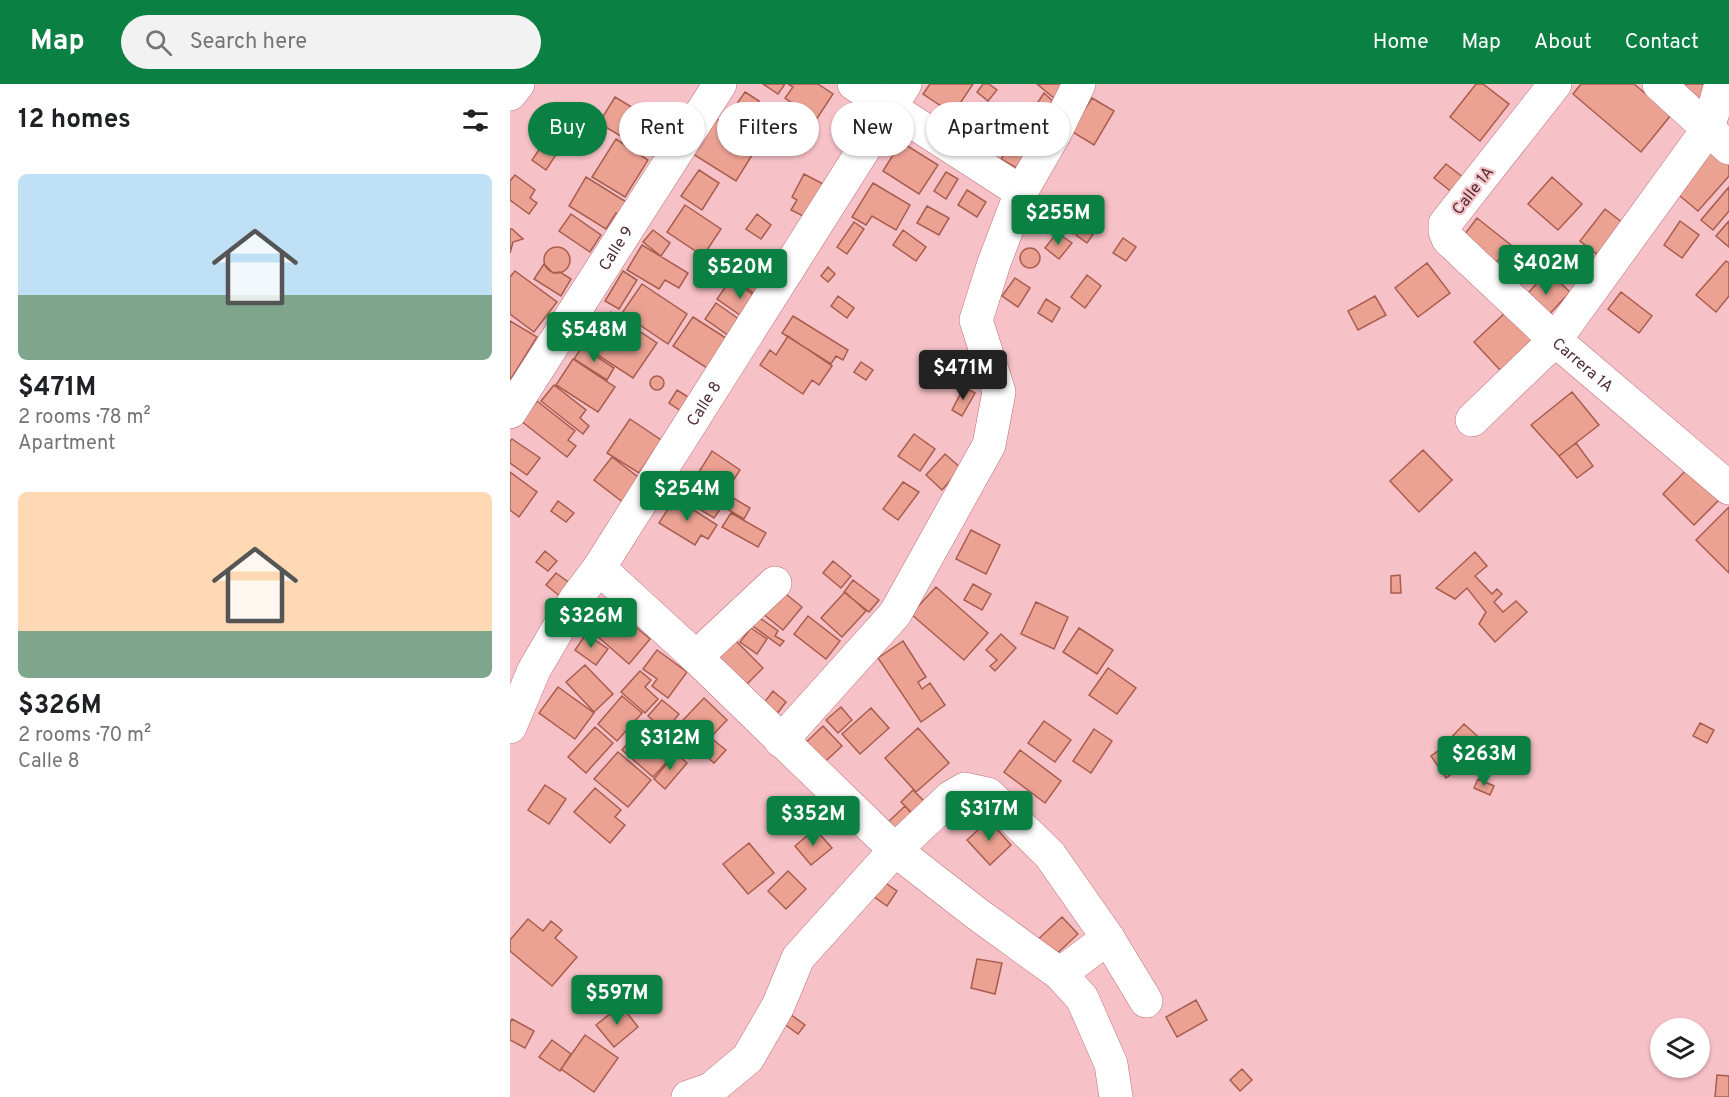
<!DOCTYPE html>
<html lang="en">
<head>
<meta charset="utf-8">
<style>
  :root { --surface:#fff; --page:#f2f2f2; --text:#202124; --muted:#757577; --accent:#0b8043 }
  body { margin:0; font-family:Overpass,sans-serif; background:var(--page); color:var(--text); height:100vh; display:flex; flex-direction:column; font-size:22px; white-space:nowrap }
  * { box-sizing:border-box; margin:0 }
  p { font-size:20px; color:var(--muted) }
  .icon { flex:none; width:33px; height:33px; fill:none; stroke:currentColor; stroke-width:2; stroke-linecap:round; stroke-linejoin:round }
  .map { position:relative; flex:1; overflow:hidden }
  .details { display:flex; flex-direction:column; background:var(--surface); width:510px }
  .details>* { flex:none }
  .banner { position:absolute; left:18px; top:18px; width:570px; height:54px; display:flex; gap:12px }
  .fabs { position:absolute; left:1140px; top:934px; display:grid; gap:12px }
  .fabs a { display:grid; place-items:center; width:60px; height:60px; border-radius:50%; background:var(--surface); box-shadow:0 2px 4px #0004; font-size:30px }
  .price { position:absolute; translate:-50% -51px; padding:0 14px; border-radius:6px; background:var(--accent); color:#fff; font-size:20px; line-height:39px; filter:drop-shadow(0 2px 3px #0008) }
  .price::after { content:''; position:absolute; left:50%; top:36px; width:18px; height:14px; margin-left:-9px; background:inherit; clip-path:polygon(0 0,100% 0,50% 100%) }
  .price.selected { background:#222; color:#fff }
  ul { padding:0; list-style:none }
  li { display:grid; align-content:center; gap:12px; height:318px; padding:0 18px }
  li span { display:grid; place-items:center; height:186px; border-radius:9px; color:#555 }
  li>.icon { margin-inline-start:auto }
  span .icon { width:108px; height:108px; fill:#fffc; stroke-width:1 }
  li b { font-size:26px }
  h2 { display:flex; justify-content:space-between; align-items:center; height:72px; padding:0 18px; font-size:26px }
  .chip { padding:0 21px; border-radius:27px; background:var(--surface); box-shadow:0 2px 4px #0004; font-size:21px; line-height:54px }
  .chip.selected { background:var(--accent); color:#fff }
  header { display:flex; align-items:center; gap:36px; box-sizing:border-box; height:84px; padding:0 30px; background:var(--accent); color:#fff }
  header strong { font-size:28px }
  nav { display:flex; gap:33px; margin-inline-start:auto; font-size:21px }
  .search { width:420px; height:54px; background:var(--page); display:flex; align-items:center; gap:15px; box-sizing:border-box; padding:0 21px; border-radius:33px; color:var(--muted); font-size:22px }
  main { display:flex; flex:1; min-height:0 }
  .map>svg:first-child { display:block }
  .building { fill:#eba293; stroke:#a85d4f; stroke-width:1.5 }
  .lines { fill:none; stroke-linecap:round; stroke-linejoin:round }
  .minor-casing { stroke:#bd6e79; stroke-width:34 }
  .minor { stroke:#fff; stroke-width:33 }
  .labels { text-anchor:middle; stroke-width:4.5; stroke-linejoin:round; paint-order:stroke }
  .street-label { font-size:16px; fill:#4f2d32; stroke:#f7c2c7 }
</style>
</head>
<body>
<header>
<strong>Map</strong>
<div class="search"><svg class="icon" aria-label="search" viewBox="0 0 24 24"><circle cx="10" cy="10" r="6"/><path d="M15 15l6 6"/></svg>Search here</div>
<nav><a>Home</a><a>Map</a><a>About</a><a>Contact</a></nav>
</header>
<main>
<section class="details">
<h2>12 homes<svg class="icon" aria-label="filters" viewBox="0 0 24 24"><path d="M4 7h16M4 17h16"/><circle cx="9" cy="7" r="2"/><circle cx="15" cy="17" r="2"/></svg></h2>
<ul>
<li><span style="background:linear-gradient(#bfe0f5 65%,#7fa58c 0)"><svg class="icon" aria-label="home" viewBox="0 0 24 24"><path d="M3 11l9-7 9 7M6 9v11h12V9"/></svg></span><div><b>$471M</b><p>2 rooms · 78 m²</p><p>Apartment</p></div></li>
<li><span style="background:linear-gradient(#ffd9b3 75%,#7fa58c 0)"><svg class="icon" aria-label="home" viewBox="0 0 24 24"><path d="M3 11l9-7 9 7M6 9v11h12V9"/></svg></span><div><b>$326M</b><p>2 rooms · 70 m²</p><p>Calle 8</p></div></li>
</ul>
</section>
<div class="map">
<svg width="1219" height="1013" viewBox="0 0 1219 1013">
  <rect width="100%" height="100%" fill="#f7c2c7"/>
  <path class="building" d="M253,0H275L268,10Z
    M278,0H308L323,10L306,36L275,14L283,3Z
    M420,0H463L443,30L413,10Z
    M473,0H479L487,6L478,17L467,8Z
    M527,0H557L551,20Z
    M966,0H973L999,20L970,57L940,33Z
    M1071,0H1124L1161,31L1131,68L1063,10Z
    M1168,0H1204L1196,22Z
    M235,8L249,17L237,33L224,24Z
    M534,9L549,23L514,88L491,75Z
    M105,13L153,42L137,68L89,39Z
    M582,14L604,27L584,61L561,47Z
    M205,34L249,60L226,97L183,70Z
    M339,40L355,51L345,65L329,54Z
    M39,51L53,60L36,86L22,76Z
    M106,55L138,76L115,113L82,93Z
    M391,58L428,81L409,110L373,87Z
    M1200,64L1219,81V92L1188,127L1164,107Z
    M936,80L959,98L948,113L924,94Z
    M189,86L209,99L192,126L171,112Z
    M436,88L448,95L436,115L424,107Z
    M294,90L317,102L297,134L281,126L287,116L282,113Z
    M5,91L25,106L20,114L27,119L19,130L0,116V97Z
    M76,93L118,119L110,131L106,129L96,145L59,122Z
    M1042,93L1072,120L1048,146L1018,120Z
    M363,99L400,121L386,146L362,132L356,141L342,133Z
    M1219,103V127L1203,146L1191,136Z
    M457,106L476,118L467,133L448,121Z
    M550,117L574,132L563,150L539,135Z
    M175,121L211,145L193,172L157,148Z
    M417,122L439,134L429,151L407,139Z
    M1095,125L1118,143L1093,175L1070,157Z
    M61,130L91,151L80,168L49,147Z
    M247,130L261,141L251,155L236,145Z
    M967,134L1001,161L981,185L948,159Z
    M579,135L589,142L577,159L566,151Z
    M1170,137L1189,151L1172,174L1154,161Z
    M1219,137V163L1206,152Z
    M344,138L354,145L337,170L327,163Z
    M0,145H2L13,155L3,158L0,169Z
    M143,146L160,159L151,172L133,158Z
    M393,146L416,163L406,177L383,161Z
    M547,149L562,159L549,175L535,164Z
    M613,154L626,163L616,177L603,169Z
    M132,161L178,189L169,204L155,196L149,205L117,186Z
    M34 176a13 13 0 1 1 26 0a13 13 0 1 1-26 0Z
    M510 174a10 10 0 1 1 20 0a10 10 0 1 1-20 0Z
    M242,168L254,177L241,194L245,196L254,185L270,197L254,217L222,193Z
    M1216,177L1219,179V212L1206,228L1186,211Z
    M917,179L940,209L908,233L885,204Z
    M34,180L43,189L50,188L61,195L51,212L24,195Z
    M318,183L325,190L318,198L311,192Z
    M5,187L47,218L24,248L0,230V193Z
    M113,187L127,196L109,225L95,217Z
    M1038,187L1060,208L1033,237L1011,217Z
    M577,191L591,202L575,224L561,213Z
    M505,194L520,204L508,223L492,212Z
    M221,195L253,218L240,238L207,215Z
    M132,200L177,230L158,260L112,229Z
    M1111,208L1142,232L1129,249L1098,225Z
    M328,212L344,224L337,234L321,222Z
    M865,212L876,231L848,246L838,227Z
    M536,215L550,224L542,238L528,229Z
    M206,219L243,245L232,261L195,235Z
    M997,227L1024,256L991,287L964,258Z
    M101,228L147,259L123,294L77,264Z
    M283,232L338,266L333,276L326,272L321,280L272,249Z
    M183,233L219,256L200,286L163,262Z
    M0,237L27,253L1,295L0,294Z
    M278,252L322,282L309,301L302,296L293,310L250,281L260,266L266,271Z
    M72,263L104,284L97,296L64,275Z
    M438,271L461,284L455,295L432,282Z
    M63,275L105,303L88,328L46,301Z
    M351,278L363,286L356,296L344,288Z
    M140 299a7 7 0 1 1 14 0a7 7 0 1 1-14 0Z
    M44,301L76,326L70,334L79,342L73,350L31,317Z
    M454,303L465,309L452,332L442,326Z
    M167,306L189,320L180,333L159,319Z
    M1062,308L1089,341L1049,372L1021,341Z
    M27,317L65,347L58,356L66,362L57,373L11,337Z
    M120,335L157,360L144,367L129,389L97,369Z
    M404,350L425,365L410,387L388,372Z
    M2,355L30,374L17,391L0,379V357Z
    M1066,359L1083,382L1067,394L1049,372Z
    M913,366L942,396L909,428L880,397Z
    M202,367L230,386L215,409L187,391Z
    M435,370L451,384L432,406L416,391Z
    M102,373L132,396L114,419L84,396Z
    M1180,382L1212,413L1184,441L1153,410Z
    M0,388L27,408L9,433L0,426Z
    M185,391L240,424L234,435L178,402Z
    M393,398L409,408L388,436L373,425Z
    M178,403L211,424L204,434L171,414Z
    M165,414L207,441L198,455L191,451L185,461L149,439Z
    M48,417L64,429L56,438L41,427Z
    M1219,423V489L1186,456Z
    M221,429L256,449L248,463L212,443Z
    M461,446L490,461L476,490L446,475Z
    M35,467L47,477L38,487L26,478Z
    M965,468L977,482L965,492L982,510L987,505L992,510L984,518L993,528L1006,517L1017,528L985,558L969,540L976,528L957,504L945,515L926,504Z
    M323,477L341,492L331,504L313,489Z
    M46,489L61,500L51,513L36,501Z
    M890,491L891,509H881V492Z
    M343,496L369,516L359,528L334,508Z
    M463,500L481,510L472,526L454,516Z
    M426,503L478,549L454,576L401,530Z
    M271,506L292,523L273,546L252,529Z
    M335,508L356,527L332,553L311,534Z
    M526,518L558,533L544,565L511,550Z
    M108,528L140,555L119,580L87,552Z
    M246,531L268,547L265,552L274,557L270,562L240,540Z
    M298,532L330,557L316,575L284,550Z
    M241,544L257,555L247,570L230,558Z
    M569,544L603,566L587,590L553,568Z
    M76,550L98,565L86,581L65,566Z
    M491,550L506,564L485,587L480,582L487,576L476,566Z
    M223,554L253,584L234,603L204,574Z
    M393,557L416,593L408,598L412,605L420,599L435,621L411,638L368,574Z
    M147,566L177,588L158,614L142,602L147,595L133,585Z
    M75,581L103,610L84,628L56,598Z
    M598,584L626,604L607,630L579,611Z
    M130,587L141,596L135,603L148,615L135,629L111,608Z
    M48,603L84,629L65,655L29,629Z
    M263,607L276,618L263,635L250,624Z
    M112,612L132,629L107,657L88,640Z
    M194,614L217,636L180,675L157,653Z
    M152,616L169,630L155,647L138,632Z
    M331,623L342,636L328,649L316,636Z
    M361,624L379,644L350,670L332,650Z
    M534,637L561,656L545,678L518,659Z
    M1190,639L1204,646L1197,659L1183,652Z
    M954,640L974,658L957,677L937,658Z
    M133,642L165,669L143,693L112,666Z
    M313,642L332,662L305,687L286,668Z
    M85,643L103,659L76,689L58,673Z
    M408,644L439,679L406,708L375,674Z
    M584,645L602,657L581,689L563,677Z
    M201,654L216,666L204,679L190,667Z
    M938,660L953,682L936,694L921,672Z
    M510,666L551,697L535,719L494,688Z
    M108,668L141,696L118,723L84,695Z
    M166,669L177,679L155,705L144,695Z
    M968,695L984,702L980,711L964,704Z
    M35,701L56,715L39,740L18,726Z
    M85,704L111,726L105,733L115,741L100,759L64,728Z
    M403,706L417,720L405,732L391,718Z
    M395,722L404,732L384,750L376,740Z
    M301,726L313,737L303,747L291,736Z
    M479,736L501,761L480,781L457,756Z
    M305,745L322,764L301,781L285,762Z
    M239,759L264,789L238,810L213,780Z
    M278,787L296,805L276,825L258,807Z
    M374,798L387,807L377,822L363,812Z
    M552,833L568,850L539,877L523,860Z
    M18,835L33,847L41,837L52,846L45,854L67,873L42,902L0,867V856Z
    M467,875L492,879L485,910L461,904Z
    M686,916L697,936L667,953L656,933Z
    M111,921L128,943L104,963L86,941Z
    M280,930L295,941L288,950L273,939Z
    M2,935L24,947L15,964L0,956V939Z
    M75,951L108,974L84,1008L51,985Z
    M42,956L61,970L50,987L29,973Z
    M732,985L742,996L730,1007L720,996Z
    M1207,991L1219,992V1013H1205Z"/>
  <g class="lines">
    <g class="minor-casing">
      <g id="minor">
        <path d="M344,0L511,108"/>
        <path id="s1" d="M1045,0L935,140V147L938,155L1045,256L1219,404"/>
        <path d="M1149,0L1219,64"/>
        <path d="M0,10L8,0"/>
        <path id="s2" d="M0,328L210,0"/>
        <path d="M962,336L1045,256L1198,45L1211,0"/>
        <path d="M89,484L186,573L385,766L466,829L550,890L572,914L601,980L606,1013"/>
        <path d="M186,573L265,499"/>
        <path id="s3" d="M0,643L24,586L65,516L89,484L395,0"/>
        <path d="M271,657L385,530L479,361L489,308L466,236L484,179L511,108L545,49L569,0"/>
        <path d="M550,890L598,854"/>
        <path d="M178,1013L201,1005L238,974L268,922L288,874L385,766L441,713L455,705L478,710L540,771L598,854L636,917"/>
      </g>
    </g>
    <use href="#minor" class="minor"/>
  </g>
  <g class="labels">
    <g class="street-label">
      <text transform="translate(962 106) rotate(-52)" y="6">Calle 1A</text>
      <text dy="6" stroke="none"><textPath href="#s2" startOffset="195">Calle 9</textPath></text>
      <text dy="6" stroke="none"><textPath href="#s1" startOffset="378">Carrera 1A</textPath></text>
      <text dy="6" stroke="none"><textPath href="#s3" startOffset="378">Calle 8</textPath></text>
    </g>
  </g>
</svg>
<div class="fabs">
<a><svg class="icon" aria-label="layers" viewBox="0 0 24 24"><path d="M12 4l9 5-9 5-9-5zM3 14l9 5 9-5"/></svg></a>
</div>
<b class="price" style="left:548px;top:162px">$255M</b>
<b class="price" style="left:1036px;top:212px">$402M</b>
<b class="price" style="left:230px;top:216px">$520M</b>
<b class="price" style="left:84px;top:279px">$548M</b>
<b class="price selected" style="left:453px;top:317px">$471M</b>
<b class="price" style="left:177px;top:438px">$254M</b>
<b class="price" style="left:81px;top:565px">$326M</b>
<b class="price" style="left:160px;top:687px">$312M</b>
<b class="price" style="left:974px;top:703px">$263M</b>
<b class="price" style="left:479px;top:758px">$317M</b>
<b class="price" style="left:303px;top:763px">$352M</b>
<b class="price" style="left:107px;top:942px">$597M</b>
<div class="banner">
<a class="chip selected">Buy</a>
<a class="chip">Rent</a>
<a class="chip">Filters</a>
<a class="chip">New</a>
<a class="chip">Apartment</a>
</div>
</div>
</main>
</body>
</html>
